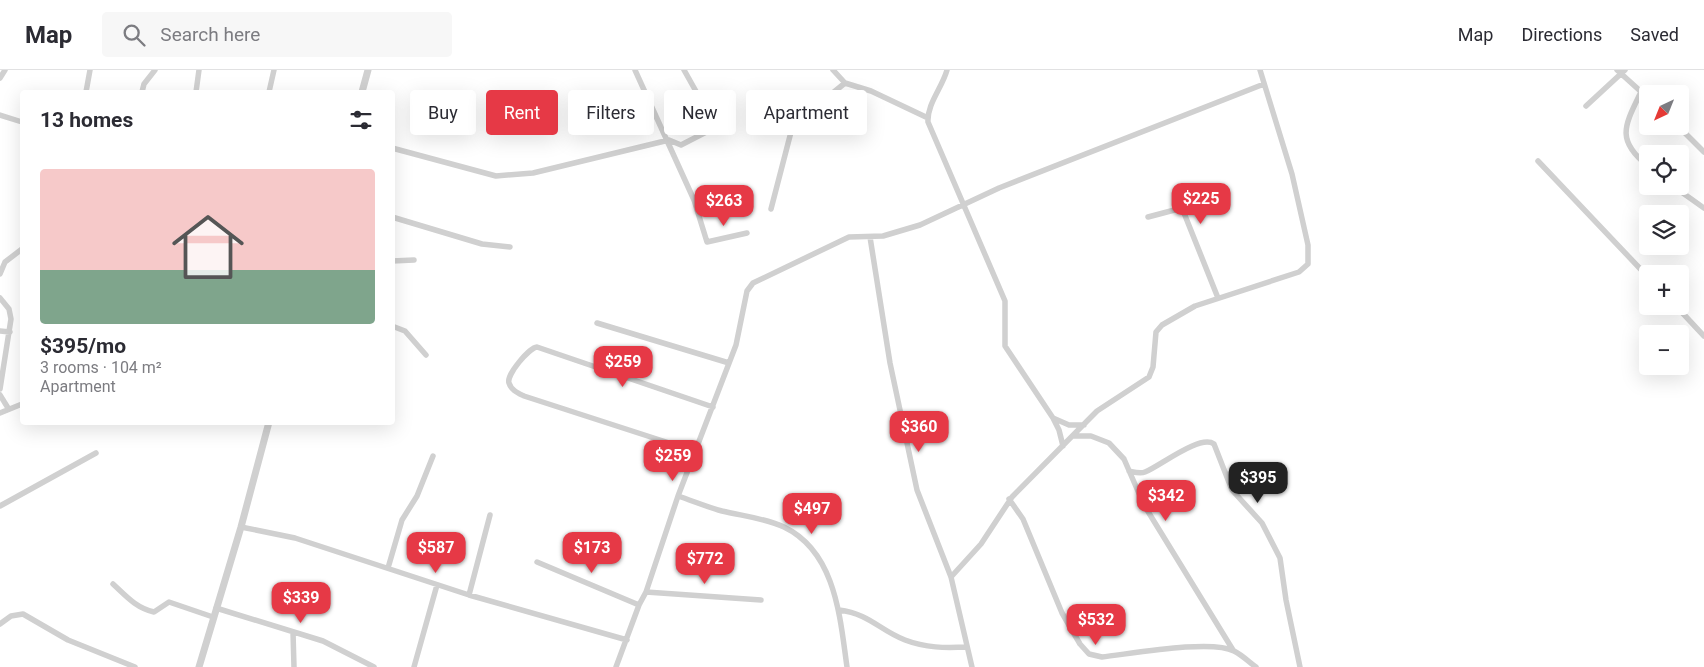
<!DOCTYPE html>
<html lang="en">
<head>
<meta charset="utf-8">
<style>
  :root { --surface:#fff; --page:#f7f7f7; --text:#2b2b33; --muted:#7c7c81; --line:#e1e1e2; --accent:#e63946 }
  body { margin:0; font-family:Roboto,sans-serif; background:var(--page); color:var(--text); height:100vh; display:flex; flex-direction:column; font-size:19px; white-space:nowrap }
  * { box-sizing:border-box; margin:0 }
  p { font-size:16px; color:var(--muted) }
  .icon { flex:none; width:28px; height:28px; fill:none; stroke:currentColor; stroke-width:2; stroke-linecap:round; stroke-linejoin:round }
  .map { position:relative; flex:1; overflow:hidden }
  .drawer { position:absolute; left:20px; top:20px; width:375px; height:335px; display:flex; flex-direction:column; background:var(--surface); border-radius:5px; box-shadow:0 5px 20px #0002 }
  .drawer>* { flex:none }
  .banner { position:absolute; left:410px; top:20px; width:475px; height:45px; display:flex; gap:10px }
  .needle { width:32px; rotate:223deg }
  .tools { position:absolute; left:1639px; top:15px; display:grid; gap:10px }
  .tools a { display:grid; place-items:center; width:50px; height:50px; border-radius:5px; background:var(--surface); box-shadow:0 5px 20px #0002; font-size:25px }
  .price { position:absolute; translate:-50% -42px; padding:0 11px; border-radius:10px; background:var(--accent); color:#fff; font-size:16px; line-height:32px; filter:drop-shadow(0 1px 2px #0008) }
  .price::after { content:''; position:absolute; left:50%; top:30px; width:15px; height:11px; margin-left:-8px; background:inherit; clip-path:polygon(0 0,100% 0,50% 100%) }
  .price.on { background:#222; color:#fff }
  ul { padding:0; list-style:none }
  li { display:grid; align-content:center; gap:10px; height:265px; padding:0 20px }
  li span { display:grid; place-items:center; height:155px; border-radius:5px; color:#555 }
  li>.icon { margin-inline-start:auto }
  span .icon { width:90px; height:90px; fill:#fffc; stroke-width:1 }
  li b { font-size:21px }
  h2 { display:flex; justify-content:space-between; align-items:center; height:60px; padding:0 20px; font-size:21px }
  .tag { padding:0 18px; border-radius:5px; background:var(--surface); box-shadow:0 5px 20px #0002; font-size:18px; line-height:45px }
  .tag.on { background:var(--accent); color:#fff }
  header { display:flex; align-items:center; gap:30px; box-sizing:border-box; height:70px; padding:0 25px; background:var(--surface); border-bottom:1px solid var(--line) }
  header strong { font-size:24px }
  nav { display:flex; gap:28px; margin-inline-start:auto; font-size:18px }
  .search { width:350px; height:45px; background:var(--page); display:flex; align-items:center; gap:12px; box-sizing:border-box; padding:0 18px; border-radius:5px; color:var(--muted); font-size:19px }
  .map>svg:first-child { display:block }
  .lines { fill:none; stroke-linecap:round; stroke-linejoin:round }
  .minor { stroke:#d0d0d0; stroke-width:5.5 }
  .tertiary { stroke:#d0d0d0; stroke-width:7 }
</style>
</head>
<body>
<header>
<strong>Map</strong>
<div class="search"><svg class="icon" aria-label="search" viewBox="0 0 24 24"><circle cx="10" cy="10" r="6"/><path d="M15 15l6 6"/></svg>Search here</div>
<nav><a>Map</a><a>Directions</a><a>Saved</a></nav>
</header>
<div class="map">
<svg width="1704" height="597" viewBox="0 0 1704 597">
  <rect width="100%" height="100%" fill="#fff"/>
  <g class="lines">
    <path class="minor" d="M635,0L694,130L707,172L747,163
      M833,0L845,13
      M947,0C942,18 927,34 928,52L1005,231V276L1053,348L1059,360L1063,376
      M1617,0L1648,28
      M0,8L5,0
      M86,22L90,0
      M142,22L144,14L155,0
      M196,22L199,0
      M269,22L274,0
      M1641,22C1625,55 1615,70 1648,96
      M1586,36L1625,0
      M0,45L22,52
      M1678,56L1704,82
      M392,78L496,106L533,103L669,70L681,75L716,57L684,0
      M1538,91L1648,207
      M1673,116L1704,138
      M771,139L791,62L802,48L845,13L871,21L928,48
      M392,147L482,174L510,177
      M1148,147L1182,138L1218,228
      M870,167L890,293L917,420L951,507L972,597
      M392,191L414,190
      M0,204L5,192L22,179
      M0,228L9,239L11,249L0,319
      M1676,236L1704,266
      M597,253L729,293
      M392,256L405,261L426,285
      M0,261L10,262
      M0,325L8,338
      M0,343L22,334
      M1053,348L1069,355H1084
      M1074,366H1091L1109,373L1124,389L1144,435L1233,580
      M697,382L524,326C518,323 511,320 509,313C506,305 529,278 537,277L713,337
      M1129,401C1134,402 1140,404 1145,402C1160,396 1200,364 1214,374L1232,420L1262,453L1280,488L1286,530L1300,597
      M678,426C693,431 707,437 722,441C743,446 764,448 784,457C836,482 840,548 847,597
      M1009,429L1023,449L1062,543L1080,574L1089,584L1102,587C1130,584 1211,569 1234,581C1242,585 1249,592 1256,597
      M0,436L96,383
      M241,457L295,468L469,525L627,570
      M537,492L639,535
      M388,498L402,450L417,426L433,386
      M951,507L981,474L1012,427L1097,341L1149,307L1153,297L1156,262L1162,255L1195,236L1299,202L1308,194V175L1292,104L1260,0
      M113,514C126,526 136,538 154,542L169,532L213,547
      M646,522L761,530
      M469,525L490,445
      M216,538L323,571L374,597
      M839,540C870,544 879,560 905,570C926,578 945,578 966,577
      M0,554L11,546L23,544L68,570L135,597
      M293,562L294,597
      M414,597L437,515
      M616,597L639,535L646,522L678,426L736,275L747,221L753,213L849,167L883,166L920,155L999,118L1264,14"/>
    <path class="tertiary" d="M362,22L368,0
      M199,597L241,457L269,352"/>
  </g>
</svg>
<div class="tools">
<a><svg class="needle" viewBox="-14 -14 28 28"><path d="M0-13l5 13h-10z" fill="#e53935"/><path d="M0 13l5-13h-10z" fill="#7c7c81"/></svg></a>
<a><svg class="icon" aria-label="locate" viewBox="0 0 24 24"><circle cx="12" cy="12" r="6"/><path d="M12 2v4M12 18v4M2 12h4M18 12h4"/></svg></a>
<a><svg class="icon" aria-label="layers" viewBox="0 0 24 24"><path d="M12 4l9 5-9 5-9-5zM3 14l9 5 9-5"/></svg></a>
<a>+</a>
<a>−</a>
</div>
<b class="price" style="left:1201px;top:155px">$225</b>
<b class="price" style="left:724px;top:157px">$263</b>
<b class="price" style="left:623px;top:318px">$259</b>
<b class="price" style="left:919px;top:383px">$360</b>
<b class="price" style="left:673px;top:412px">$259</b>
<b class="price on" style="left:1258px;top:434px">$395</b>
<b class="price" style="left:1166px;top:452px">$342</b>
<b class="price" style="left:812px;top:465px">$497</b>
<b class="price" style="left:436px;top:504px">$587</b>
<b class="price" style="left:592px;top:504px">$173</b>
<b class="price" style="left:705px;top:515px">$772</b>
<b class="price" style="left:301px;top:554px">$339</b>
<b class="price" style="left:1096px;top:576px">$532</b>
<div class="banner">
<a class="tag">Buy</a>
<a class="tag on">Rent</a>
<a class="tag">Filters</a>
<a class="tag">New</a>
<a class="tag">Apartment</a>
</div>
<section class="drawer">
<h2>13 homes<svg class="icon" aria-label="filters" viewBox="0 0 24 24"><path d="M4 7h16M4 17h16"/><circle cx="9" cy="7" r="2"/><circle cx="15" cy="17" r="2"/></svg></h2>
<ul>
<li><span style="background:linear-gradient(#f6c9c9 65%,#7fa58c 0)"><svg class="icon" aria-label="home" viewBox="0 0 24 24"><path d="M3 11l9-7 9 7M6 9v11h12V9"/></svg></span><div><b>$395/mo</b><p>3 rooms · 104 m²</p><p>Apartment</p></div></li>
</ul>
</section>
</div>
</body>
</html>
